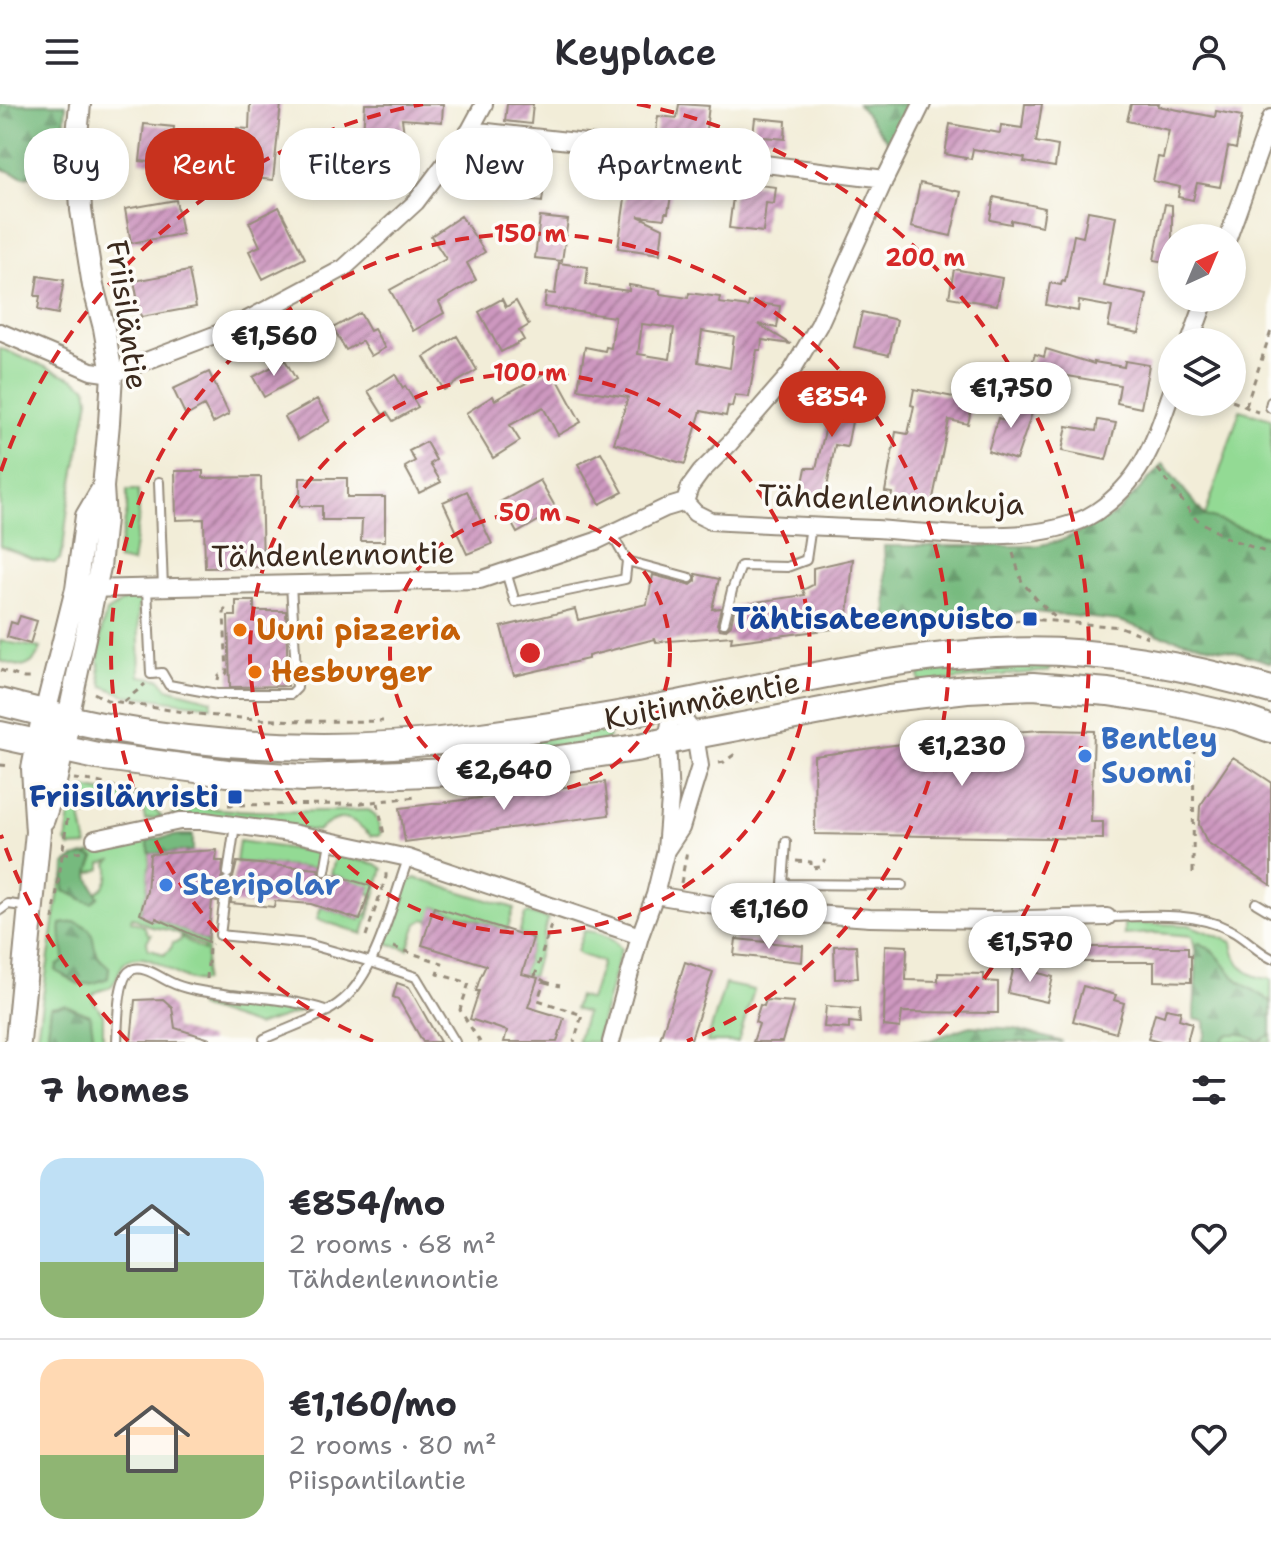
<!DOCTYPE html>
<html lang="en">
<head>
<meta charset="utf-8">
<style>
  :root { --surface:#fff; --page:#f7f7f7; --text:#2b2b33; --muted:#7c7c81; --line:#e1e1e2; --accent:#c8321e }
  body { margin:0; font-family:"Shantell Sans",sans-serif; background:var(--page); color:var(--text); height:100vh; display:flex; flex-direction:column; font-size:30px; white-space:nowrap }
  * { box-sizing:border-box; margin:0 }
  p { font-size:26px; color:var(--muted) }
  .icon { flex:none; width:44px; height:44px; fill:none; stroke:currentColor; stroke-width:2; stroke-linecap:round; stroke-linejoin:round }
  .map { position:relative; height:938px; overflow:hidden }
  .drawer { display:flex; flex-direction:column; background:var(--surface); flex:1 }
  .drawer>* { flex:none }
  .hud { position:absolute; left:24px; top:24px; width:800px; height:72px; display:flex; gap:16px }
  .needle { width:52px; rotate:44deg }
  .buttons { position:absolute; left:1158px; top:120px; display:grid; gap:16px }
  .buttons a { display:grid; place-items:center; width:88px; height:88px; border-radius:50%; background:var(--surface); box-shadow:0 4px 12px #0003; font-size:40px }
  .price { position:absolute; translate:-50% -68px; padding:0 18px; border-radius:28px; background:#fff; color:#222; font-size:26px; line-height:52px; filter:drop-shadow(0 2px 4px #0008) }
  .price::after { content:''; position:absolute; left:50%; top:48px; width:24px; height:18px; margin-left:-12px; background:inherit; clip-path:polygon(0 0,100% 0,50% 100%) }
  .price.current { background:var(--accent); color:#fff }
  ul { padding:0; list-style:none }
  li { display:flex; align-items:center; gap:24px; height:200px; padding:0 40px }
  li+li { border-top:2px solid var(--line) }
  li span { display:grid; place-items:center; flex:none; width:224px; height:160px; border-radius:24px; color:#555 }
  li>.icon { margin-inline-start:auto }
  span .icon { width:96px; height:96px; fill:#fffc; stroke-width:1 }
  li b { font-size:34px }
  h2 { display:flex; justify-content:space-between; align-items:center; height:96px; padding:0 40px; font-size:34px }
  .tag { padding:0 28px; border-radius:32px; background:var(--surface); box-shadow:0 4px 12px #0003; font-size:28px; line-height:72px }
  .tag.current { background:var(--accent); color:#fff }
  header { display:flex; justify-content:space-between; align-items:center; height:104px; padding:0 40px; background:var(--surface); font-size:36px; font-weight:600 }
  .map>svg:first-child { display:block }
  .green { fill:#93da94; stroke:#678259; stroke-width:2; fill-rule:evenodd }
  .forest { fill:url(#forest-firs); stroke:#58724e; stroke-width:2 }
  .building { fill:url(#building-hatch); fill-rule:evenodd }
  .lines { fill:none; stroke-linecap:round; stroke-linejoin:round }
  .service-casing { stroke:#968c7b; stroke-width:12 }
  .minor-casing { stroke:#968c7b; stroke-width:20 }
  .tertiary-casing { stroke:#968c7b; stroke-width:24 }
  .secondary-casing { stroke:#968c7b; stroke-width:28 }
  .primary-casing { stroke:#968c7b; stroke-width:30 }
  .path { stroke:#968c7b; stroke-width:3; stroke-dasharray:6 6; stroke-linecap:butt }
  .service { stroke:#fff; stroke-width:8 }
  .minor { stroke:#fff; stroke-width:16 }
  .tertiary { stroke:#fff; stroke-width:20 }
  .secondary { stroke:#fff; stroke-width:24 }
  .primary { stroke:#fff; stroke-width:26 }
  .ring { fill:none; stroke:#d62828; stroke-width:4; stroke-dasharray:14 10 }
  .transit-dot { fill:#1a4fb4; stroke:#fdfcf7; stroke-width:3 }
  .food-dot { fill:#e8710a; stroke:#fdfcf7; stroke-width:3 }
  .shop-dot { fill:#3f7fe0; stroke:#fdfcf7; stroke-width:3 }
  .labels { text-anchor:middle; stroke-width:7; stroke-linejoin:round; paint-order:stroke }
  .street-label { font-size:30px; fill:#3b2a1e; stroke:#fdfcf7 }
  .transit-label { font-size:30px; font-weight:bold; fill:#164399; stroke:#fdfcf7; text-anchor:end }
  .food-label { font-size:30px; font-weight:bold; fill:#c56008; stroke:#fdfcf7; text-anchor:start }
  .shop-label { font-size:30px; font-weight:bold; fill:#366cbe; stroke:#fdfcf7; text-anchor:start }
  .centre { fill:#d62828; stroke:#fdfcf7; stroke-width:4 }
  .ring-label { font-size:24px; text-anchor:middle; font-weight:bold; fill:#d62828; stroke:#fdfcf7; stroke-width:7; stroke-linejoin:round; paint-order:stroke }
</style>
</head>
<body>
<header><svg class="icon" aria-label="menu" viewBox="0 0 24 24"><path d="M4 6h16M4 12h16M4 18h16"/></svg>Keyplace<svg class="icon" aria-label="person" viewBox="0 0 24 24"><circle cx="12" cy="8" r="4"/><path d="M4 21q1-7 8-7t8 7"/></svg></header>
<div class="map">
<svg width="1271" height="938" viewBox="0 0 1271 938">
  <defs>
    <pattern id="forest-firs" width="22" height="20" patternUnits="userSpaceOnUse" patternTransform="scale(2)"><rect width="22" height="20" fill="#76ba7e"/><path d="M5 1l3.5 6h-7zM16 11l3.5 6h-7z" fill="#629767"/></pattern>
    <pattern id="building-hatch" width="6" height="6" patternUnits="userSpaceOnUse" patternTransform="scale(2)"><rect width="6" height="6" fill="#cd98c0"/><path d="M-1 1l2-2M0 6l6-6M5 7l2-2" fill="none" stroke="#a87c9b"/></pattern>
  </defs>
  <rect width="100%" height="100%" fill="#fdfcf7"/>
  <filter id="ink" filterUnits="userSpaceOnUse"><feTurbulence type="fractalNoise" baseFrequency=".0125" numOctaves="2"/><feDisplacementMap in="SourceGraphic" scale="16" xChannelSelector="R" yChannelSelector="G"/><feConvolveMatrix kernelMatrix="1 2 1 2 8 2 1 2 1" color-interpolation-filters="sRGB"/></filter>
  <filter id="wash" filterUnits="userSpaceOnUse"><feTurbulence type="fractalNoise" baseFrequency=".006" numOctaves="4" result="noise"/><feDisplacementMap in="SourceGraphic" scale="32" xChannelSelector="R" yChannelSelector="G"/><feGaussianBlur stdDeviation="1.8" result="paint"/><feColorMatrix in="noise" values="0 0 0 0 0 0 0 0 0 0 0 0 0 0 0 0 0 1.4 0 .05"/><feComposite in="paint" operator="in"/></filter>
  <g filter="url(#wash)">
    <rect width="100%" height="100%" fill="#f2edd8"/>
    <path class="green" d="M0,244L72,274L87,283L89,295L68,403L63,445L60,455L54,459L34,455L0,442Z
      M1240,306L1271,315V434L1205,412Z
      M127,386H138L139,412L132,459L117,456L127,407Z
      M134,492L139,495L141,499L138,504L140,572L160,575L167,584L212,596L211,602L125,591L103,582C95,562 100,529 106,509L128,494Z
      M0,537L41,544C31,568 22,563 0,557Z
      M1050,558L1049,567L920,579L919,570L948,563Z
      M603,624L607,627L609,634L605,637L499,654L361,663V655L405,652Z
      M85,684L144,696L162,713L145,716L142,700L81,712L87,742L70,743L66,737C70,720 67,691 85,684Z
      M183,702C245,709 306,708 368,706C378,710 378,720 381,730L378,732H371C349,711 343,708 317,727L172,711Z
      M147,736L150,750L147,787L140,810L154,817L156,814L208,838L204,877C178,882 154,843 127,857C117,863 119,877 110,883C106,885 98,886 93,890V896L103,911V938H90L93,929L51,903L47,938H36L59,786L64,772V787L98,793L96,788C107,784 111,770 108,760L111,756L101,759V765L90,769V763L94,754L84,751ZM132,813L152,823L169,826L178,829L204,843V847L181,833L180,837L173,839L171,844L164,851L154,846L148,845L147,837L151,831L148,830L144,822L131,817ZM94,845L99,854L109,863L80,881L56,867L57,862L64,857L65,846Z
      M239,737L320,749L318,765L236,758Z
      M336,751L376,760L383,765L363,830L317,815L321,803L360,816L361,811H365L368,808L373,791L368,789L370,783L331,770Z
      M415,774L514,804L507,826L435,803L430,817L425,815L417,820L408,845L386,839L404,785L407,779Z
      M528,809L548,815L532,873L522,870L533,834L519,830L525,810Z
      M1124,819L1189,821L1232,838C1234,860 1249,875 1271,875V938H1202L1206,930L1205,917L1194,915C1195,888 1200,859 1192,832L1155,829L1124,831Z
      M584,827C597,827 613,833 621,845L596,938H577L586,909L574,905L578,892L590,896L602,858L579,850L577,847Z
      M725,880L754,886L738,938H707Z
      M203,893L293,903L299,906V908L257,922L198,903Z"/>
    <path class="forest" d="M0,0H66L61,67L24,73L0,64Z
      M858,0H914L892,43Z
      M1163,360L1205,412L1271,434V559L1240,549L1159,531L1120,517L1025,507L888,528L884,442H1035L1060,437L1106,416L1119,407Z
      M180,731H193V747L150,750L147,736Z
      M84,751L95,754C84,774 91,775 98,793L92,799C81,797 75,790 64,787L65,760L74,754Z
      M75,818C96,824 91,832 96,848C98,855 104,859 109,864L108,874C81,885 80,880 56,867L57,862L64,857C65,843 58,835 61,820Z
      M1199,839C1220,849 1218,855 1233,871C1243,883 1259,888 1271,898V929L1269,932L1259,937L1241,930H1229L1223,935L1224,938H1202L1206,930L1205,917L1194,915L1196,868L1195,842Z
      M65,901L90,911L93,929L90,938H47L51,903Z
      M970,922L1015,925L1063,938H904L930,936Z"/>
    <g id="blocks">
      <path class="building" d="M250,0H281L273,76L232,72L237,24L249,25Z
        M365,0H443L442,18L402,15L407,54L388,77L357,53L340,50L342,28L363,30Z
        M507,0H533L531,20L505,17Z
        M679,0L709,2L704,41L655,36L658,12L677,14Z
        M1025,0H1042L1036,38L1058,42L1055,63L1024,58L1025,54L973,45L971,55L945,50L950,20L1000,29L1001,21L1022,24Z
        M1131,0H1159L1158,2L1215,13L1216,7L1242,12L1236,45L1228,43L1220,83L1197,79L1193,96L1178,93L1180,83L1153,77L1158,53L1163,54L1169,26L1127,17Z
        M755,14L786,17L785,35L753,32Z
        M144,20L174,23L170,60L140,57Z
        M518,53L547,57L542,98L513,95Z
        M628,73L673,81L668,109H665L664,115L638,112L663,124L660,150L618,144Z
        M735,78L776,83L774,100L766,99L763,128L729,124Z
        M920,79L961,88L951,132L911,123Z
        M994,93L1045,104L1042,122L1011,116V120L990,116Z
        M176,96L182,130L131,139L125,105Z
        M1165,100L1172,101V159L1154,156Z
        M279,103L305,154L263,175L249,147L260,142L249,118Z
        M1088,107L1116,112L1104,182L1147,191L1139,229L1108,223L1112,203L1079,197L1078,207L1046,201L1050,179L1061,181L1062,177L1065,178L1074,131L1083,133Z
        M461,112L485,148L467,159L476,176L439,198L444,209L413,227L390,186L446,155L431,132Z
        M540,113L568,116L562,157L535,154Z
        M559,159L588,163L586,181L629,187V181L660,186V190L688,194L689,189L720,193L719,199L748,203L749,198L780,202L777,224L758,220L791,240L762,236L761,246H757L749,293L735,291L732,303L728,302L726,312L701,307L685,360L614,339L628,293L578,285L585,243L605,247L606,243L611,244L615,213L544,203L546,189L555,190ZM642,220L674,224L670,255L638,250ZM702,227L734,232L730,264L698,258Z
        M954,165L1002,174L997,201L949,193Z
        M189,167L196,203L141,213L134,177Z
        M38,172L64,176L58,210L38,206L40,192H35Z
        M502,195L506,203L516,197L529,221L519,227L524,236L501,248L479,208Z
        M862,208L897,216L889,251L854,243Z
        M360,209L370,227L374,225L385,244L371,252L362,237L346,246L333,224Z
        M457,232L477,266L444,286L424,253Z
        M1046,245L1094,260V258L1124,263L1125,257L1149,261L1141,304L1117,299L1120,281L1068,272L1051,266L1047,278L1028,272L1035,250L1044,253Z
        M285,256L296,275L264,293L253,273Z
        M552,265L581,318L558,331L543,303L510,321L520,337L493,354L466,309L493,292L495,296Z
        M209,268L229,310L213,319L204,302L186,312L173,285Z
        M839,269L859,282L847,343L835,341L824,399L800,394L806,364H816Z
        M395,270L403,284L405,282L418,303L393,317L387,308L383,311L368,287Z
        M914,285L973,297L968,320L949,316L931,404L891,396L892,389L885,388L896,328L908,330L914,302L911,301Z
        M317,295L330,317L298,336L285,313Z
        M1012,295L1034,303L1016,356L988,347L998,314L1004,316Z
        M1098,316L1116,319L1106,356L1062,347L1067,322L1096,327Z
        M426,338L436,356L430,360L441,378L419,389L405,363L415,357L409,347Z
        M601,348L623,388L600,400L578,360Z
        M175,367H203V374L261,373L263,463L205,464L204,415L176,416Z
        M300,374H347V393H385V437H361L362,416H322V402H300Z
        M540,376L557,406L517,429L500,398Z
        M467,387L492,440L467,450L443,398Z
        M853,455L847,523L731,538L732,532L656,538L655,535L588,552V555L514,572L501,523L575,505L578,516L647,500L653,471L691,481L696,477V470L719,475L712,505L721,504L717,520L720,525L725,526L731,521L735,501L805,491L803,486L813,481V464Z
        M236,497H254V507H286L288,582L230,583L228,512H236Z
        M20,512L37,517L30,540L7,533L11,518L17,520Z
        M1043,626L1094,627L1091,718H1103V735L815,730L814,652L967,631Z
        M1233,653L1271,678V781L1207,738L1199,721L1200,702Z
        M605,678L609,711L405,738L400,704Z
        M217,746L216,757H223L222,772L217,798L212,797L208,838L156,814L155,817L140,810L147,787L150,750Z
        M237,758L318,765L319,770L323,774L328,773L331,770L371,782L360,816L311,800L275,797L274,803L231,799L233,774Z
        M434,803L533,834L522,870L538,874L528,903L564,914L557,938H504L507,927L470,915L479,887H476L480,874L486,861L422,841Z
        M736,835L803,842L802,858L734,851Z
        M856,841L858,874L835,875L834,842Z
        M885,841L907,842L906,876L938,877V869L984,870V877L998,878V909L902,908L900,924L884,922Z
        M1084,843H1188V851H1191V878L1154,877V858H1084Z
        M685,858L713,868L690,938H659Z
        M1014,862L1053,873L1047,898L1008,889Z
        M397,879L409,883L440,938H423L398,895L393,893Z
        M1083,882L1116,891L1114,896L1124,899L1116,929L1073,917Z
        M163,895L172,903L175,924L210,935V938H131L135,896Z
        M766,896L794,898L782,938H753L759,920L755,918L760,901L764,902Z
        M826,902L859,905L860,919L849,918V925L824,923Z
        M1166,904L1181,907L1179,915L1192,919L1187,938H1160L1148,935L1155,909L1164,912Z"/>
    </g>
  </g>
  <g filter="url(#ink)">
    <use href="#blocks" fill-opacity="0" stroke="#968c7b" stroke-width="2"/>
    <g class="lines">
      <g class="service-casing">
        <path id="service" d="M1271,298L1270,303L1271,304
          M159,378L163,484
          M627,457L690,474
          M506,468L515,498L625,475L627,457L612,431
          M147,484L151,570L162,569L169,581L217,590H291L297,584L291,480
          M724,519L732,486L741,462L787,463L806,456L811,422
          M325,767L330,738
          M228,769L235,721
          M227,777L220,831L308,840L371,858L416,873L455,938
          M783,780L902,781
          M1256,799L1271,808
          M0,806L8,800L30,803
          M785,808L783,780L786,738
          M1107,813C1148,812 1193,807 1230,826C1245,833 1256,847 1271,854
          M264,935C287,924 324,913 343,896C377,867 393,796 408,755
          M117,938C118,922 117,875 130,867C141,859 159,873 170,878C188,887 210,888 230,891C264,894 295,896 328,907"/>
      </g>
      <g class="minor-casing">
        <path id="minor" d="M470,26L685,50L885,75
          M1228,134L1271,14
          M0,228L91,267L112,270L230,225L344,164L416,98L470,26L484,0
          M1190,238L1206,194
          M685,398L695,409L711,417C765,420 820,423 875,425C938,429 1042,444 1096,408C1143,376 1154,338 1172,287
          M85,485L480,476L596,437L665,404L685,398L690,383L701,368L730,339L790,270L819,221L885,75L922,0
          M95,735L180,717H205L297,730L408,754L640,832
          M667,745L681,724L700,662L695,631L673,601
          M655,791L732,804L870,814L989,816L1107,813
          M611,938L640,832L655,791L666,746L670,695L667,637L673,601"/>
      </g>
      <g class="tertiary-casing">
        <path id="tertiary" d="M45,609L76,485L86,412L103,383
          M68,614L100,463L105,415L103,383L109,319L112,270L104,224L93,182L81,106L77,31L80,0"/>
      </g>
      <g class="secondary-casing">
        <path id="secondary" d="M42,715L54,678L68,614
          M18,938L38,728L34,665L45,609"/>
      </g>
      <g class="primary-casing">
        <path id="primary" d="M0,598C35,607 71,616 107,623C227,645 353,649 474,633C540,624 607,614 672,601C780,580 887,553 997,548C1090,543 1182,560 1271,586
          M0,631L97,652L227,669L304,674L476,667L636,644L695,631L890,594L967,585L1033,582L1108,588L1167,597L1237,613L1271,625"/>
      </g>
      <path class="path" d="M1232,163L1238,148
        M1232,297C1241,300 1249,305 1258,308
        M1246,302L1271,227
        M1158,365L1195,414L1225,433L1271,450
        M1013,449L1022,478L1039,498L1059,517
        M979,526L1013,517L1030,515L1120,523L1148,533
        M0,566L24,574H32
        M218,576L219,571L226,570L227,568L224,510L226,499
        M94,589L107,596C137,601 168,606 198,610C259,617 321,618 383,617
        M124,598L145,580
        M719,659L724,658L739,647
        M0,661L12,662
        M1165,667L1193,668
        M74,675L93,677L160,694L200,698
        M378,699L384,731
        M228,701L353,700L416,693
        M63,750L82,747
        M796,757L811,758V764L820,763L825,756
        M1193,769L1194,625
        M681,779L687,747
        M53,816L68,709
        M551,821L535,872L544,877L538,896L582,911L574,938
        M366,832L386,773V766
        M393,843L442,859L438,870L469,879L460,906L480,938
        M207,875L209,843L212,840
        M545,878L560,882"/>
      <use href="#service" class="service"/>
      <use href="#minor" class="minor"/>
      <use href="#tertiary" class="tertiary"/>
      <use href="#secondary" class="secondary"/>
      <use href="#primary" class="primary"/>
    </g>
  </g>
  <g class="ring">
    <circle cx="530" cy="549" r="140"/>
    <circle cx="530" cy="549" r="280"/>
    <path d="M373 937A419 419 0 1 1 687 937"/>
    <path d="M128 937A559 559 0 0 1 1 731M1 367A559 559 0 0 1 423 0M637 0A559 559 0 0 1 932 937"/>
  </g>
  <g class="transit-dot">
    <rect x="1022" y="507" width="16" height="16" rx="4"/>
    <rect x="227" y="685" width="16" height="16" rx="4"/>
  </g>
  <g class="food-dot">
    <circle cx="240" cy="526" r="8"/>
    <circle cx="255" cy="568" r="8"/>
  </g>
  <g class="shop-dot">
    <circle cx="1085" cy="652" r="8"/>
    <circle cx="166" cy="781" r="8"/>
  </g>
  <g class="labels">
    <g class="street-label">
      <text transform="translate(127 211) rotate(82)" y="10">Friisiläntie</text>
      <text transform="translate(891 396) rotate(2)" y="10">Tähdenlennonkuja</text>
      <text transform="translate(333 451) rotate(-1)" y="10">Tähdenlennontie</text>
      <text transform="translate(702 597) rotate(-11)" y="10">Kuitinmäentie</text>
    </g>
    <g class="transit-label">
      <text x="1014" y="525">Tähtisateenpuisto</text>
      <text x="219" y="703">Friisilänristi</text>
    </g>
    <g class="food-label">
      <text x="256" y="536">Uuni pizzeria</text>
      <text x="271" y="578">Hesburger</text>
    </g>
    <g class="shop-label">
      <text x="1101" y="645">Bentley<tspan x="1101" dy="34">Suomi</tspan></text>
      <text x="182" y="791">Steripolar</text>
    </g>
  </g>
  <circle cx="530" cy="549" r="12" class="centre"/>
  <g class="ring-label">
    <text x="530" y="138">150 m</text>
    <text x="925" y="162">200 m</text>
    <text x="530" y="277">100 m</text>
    <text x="530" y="417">50 m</text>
  </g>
</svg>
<div class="buttons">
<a><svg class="needle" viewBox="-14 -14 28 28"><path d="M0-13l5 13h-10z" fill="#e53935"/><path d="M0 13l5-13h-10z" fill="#7c7c81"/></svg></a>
<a><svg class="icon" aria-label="layers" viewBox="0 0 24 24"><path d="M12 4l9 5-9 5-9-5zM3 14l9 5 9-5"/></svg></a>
</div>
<b class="price" style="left:274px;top:274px">€1,560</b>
<b class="price" style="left:1011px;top:326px">€1,750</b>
<b class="price current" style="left:832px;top:335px">€854</b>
<b class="price" style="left:962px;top:684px">€1,230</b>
<b class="price" style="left:504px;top:708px">€2,640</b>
<b class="price" style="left:769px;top:847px">€1,160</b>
<b class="price" style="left:1030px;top:880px">€1,570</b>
<div class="hud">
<a class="tag">Buy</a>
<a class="tag current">Rent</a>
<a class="tag">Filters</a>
<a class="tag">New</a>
<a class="tag">Apartment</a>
</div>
</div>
<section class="drawer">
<h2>7 homes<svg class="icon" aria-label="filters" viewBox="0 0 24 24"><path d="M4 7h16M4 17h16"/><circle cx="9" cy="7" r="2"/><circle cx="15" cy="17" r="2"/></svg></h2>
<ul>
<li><span style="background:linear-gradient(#bfe0f5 65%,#8fb573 0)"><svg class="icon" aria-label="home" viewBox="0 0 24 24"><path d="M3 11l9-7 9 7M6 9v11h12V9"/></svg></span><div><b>€854/mo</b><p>2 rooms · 68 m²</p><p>Tähdenlennontie</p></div><svg class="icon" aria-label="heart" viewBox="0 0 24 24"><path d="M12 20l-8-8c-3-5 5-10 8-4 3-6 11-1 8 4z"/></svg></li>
<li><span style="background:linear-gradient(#ffd9b3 60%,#8fb573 0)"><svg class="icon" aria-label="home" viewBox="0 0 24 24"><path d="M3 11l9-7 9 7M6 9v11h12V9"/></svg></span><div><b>€1,160/mo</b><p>2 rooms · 80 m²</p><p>Piispantilantie</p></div><svg class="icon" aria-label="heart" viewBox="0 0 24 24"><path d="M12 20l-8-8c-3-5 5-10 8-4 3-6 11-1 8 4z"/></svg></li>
</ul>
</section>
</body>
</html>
